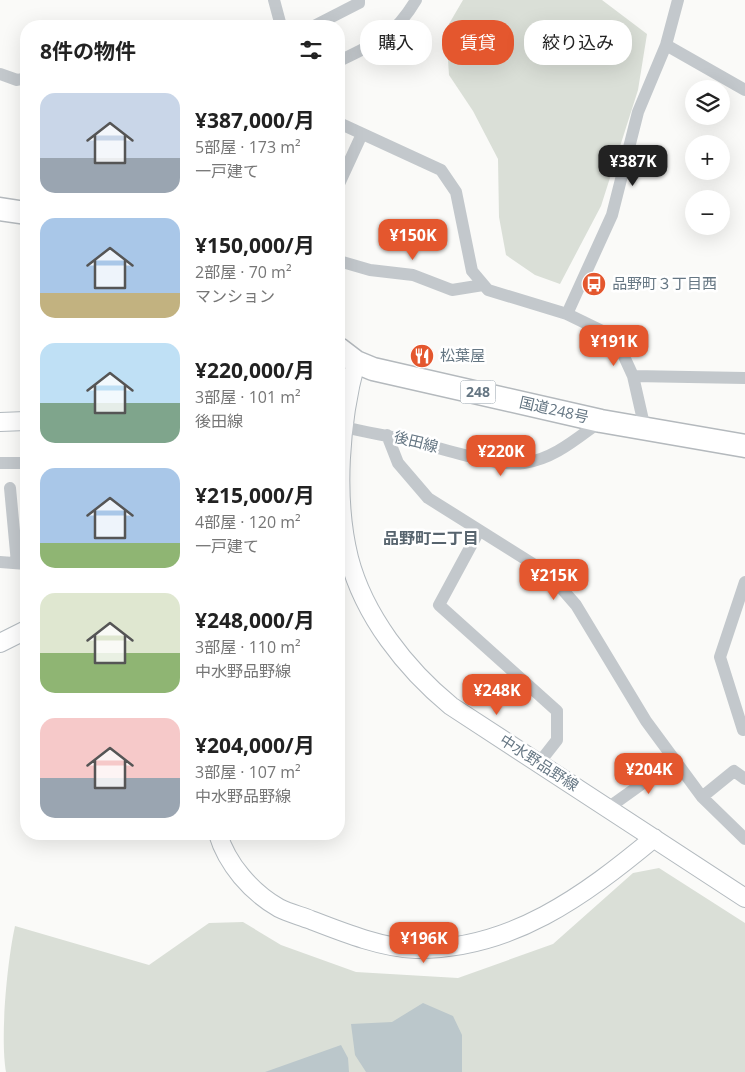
<!DOCTYPE html>
<html lang="ja">
<head>
<meta charset="utf-8">
<style>
  :root { --surface:#fff; --page:#f2f2f2; --text:#222; --muted:#767676; --accent:#e4572e }
  body { margin:0; font-family:"Open Sans","Noto Sans JP",sans-serif; background:var(--page); color:var(--text); height:100vh; display:flex; flex-direction:column; font-size:19px; white-space:nowrap }
  * { box-sizing:border-box; margin:0 }
  p { font-size:16px; color:var(--muted) }
  .icon { flex:none; width:28px; height:28px; fill:none; stroke:currentColor; stroke-width:2; stroke-linecap:round; stroke-linejoin:round }
  .map { position:relative; flex:1; overflow:hidden }
  .sheet { position:absolute; left:20px; top:20px; width:325px; height:820px; display:flex; flex-direction:column; background:var(--surface); border-radius:20px; box-shadow:0 5px 20px #0002 }
  .sheet>* { flex:none }
  .hud { position:absolute; left:360px; top:20px; width:310px; height:45px; display:flex; gap:10px }
  .buttons { position:absolute; left:685px; top:80px; display:grid; gap:10px }
  .buttons a { display:grid; place-items:center; width:45px; height:45px; border-radius:50%; background:var(--surface); box-shadow:0 5px 20px #0002; font-size:25px }
  .price { position:absolute; translate:-50% -42px; padding:0 11px; border-radius:10px; background:var(--accent); color:#fff; font-size:16px; line-height:32px; filter:drop-shadow(0 1px 2px #0008) }
  .price::after { content:''; position:absolute; left:50%; top:30px; width:15px; height:11px; margin-left:-8px; background:inherit; clip-path:polygon(0 0,100% 0,50% 100%) }
  .price.selected { background:#222; color:#fff }
  ul { padding:0; list-style:none }
  li { display:flex; align-items:center; gap:15px; height:125px; padding:0 20px }
  li span { display:grid; place-items:center; flex:none; width:140px; height:100px; border-radius:15px; color:#555 }
  li>.icon { margin-inline-start:auto }
  span .icon { width:60px; height:60px; fill:#fffc; stroke-width:1 }
  li b { font-size:21px }
  h2 { display:flex; justify-content:space-between; align-items:center; height:60px; padding:0 20px; font-size:21px }
  .pill { padding:0 18px; border-radius:20px; background:var(--surface); box-shadow:0 5px 20px #0002; font-size:18px; line-height:45px }
  .pill.selected { background:var(--accent); color:#fff }
  .map>svg:first-child { display:block }
  .green { fill:#dadfd7 }
  .water { fill:#bbc7cb }
  .lines { fill:none; stroke-linecap:round; stroke-linejoin:round }
  .secondary-casing { stroke:#b3babf; stroke-width:20 }
  .highway-casing { stroke:#b4b9bd; stroke-width:25 }
  .street { stroke:#c3c8cc; stroke-width:12 }
  .secondary { stroke:#fff; stroke-width:18 }
  .highway { stroke:#fff; stroke-width:22 }
  .labels { text-anchor:middle; stroke-width:5; stroke-linejoin:round; paint-order:stroke }
  .shield { fill:#fff; stroke:#939fa8; stroke-width:1 }
  .shield-label { font-size:14px; font-weight:bold; fill:#657683 }
  .poi-label { font-size:15px; fill:#657683; stroke:#fff; text-anchor:start }
  .street-label { font-size:15px; fill:#657683; stroke:#fff }
  .neighbourhood-label { font-size:16px; font-weight:bold; fill:#57646e; stroke:#fff }
</style>
</head>
<body>
<div class="map">
<svg width="745" height="1072" viewBox="0 0 745 1072">
  <rect width="100%" height="100%" fill="#fafaf8"/>
  <path class="green" d="M463,0H602L647,34L638,90L601,206L560,284L535,275L506,255L499,217L498,159L473,111L449,75L446,29Z
    M659,868L745,923V1072H6C0,1037 7,963 15,926L149,965L209,923L243,922L281,945L356,972L458,978L553,944L633,873Z"/>
  <path class="water" d="M423,1003L453,1016L462,1035V1072H366L355,1055L351,1024L392,1022Z
    M341,1045L348,1058L349,1072H265Z"/>
  <g class="lines">
    <g class="secondary-casing">
      <path id="secondary" d="M356,362C340,421 334,497 349,558C364,616 406,669 451,706L745,898
        M0,422L26,421
        M0,643L26,630
        M218,834C227,864 251,892 279,908C289,913 301,916 311,920C342,932 382,948 416,949C511,950 584,896 654,838"/>
    </g>
    <g class="highway-casing">
      <path id="highway" d="M0,209L26,213
        M339,349L356,362L373,369L601,421L745,446"/>
    </g>
    <path class="street" d="M274,0L281,26
      M314,26L359,3V0
      M666,45L745,90
      M339,61C376,43 394,37 416,0
      M0,74L17,80L26,78
      M339,123L441,170L456,192L472,271L488,290L567,314L604,332L622,352L633,376L645,429
      M339,184L362,134
      M339,261L370,270L413,275L452,290L483,285
      M567,314L612,215L638,112L666,45L678,0
      M633,376L745,378
      M344,427C368,433 392,436 415,442C445,449 495,467 524,463C554,459 577,438 601,421
      M387,435L398,463L428,498L549,574L576,605L646,721L702,797L745,839
      M0,463H26
      M10,488L17,563
      M479,531L439,605L557,711V740L539,763
      M0,562L26,564
      M745,582L720,657L743,730L745,729
      M702,797L734,771L745,779
      M608,808L675,760"/>
    <use href="#secondary" class="secondary"/>
    <use href="#highway" class="highway"/>
  </g>
  <defs>
    <g id="bus-disc" transform="scale(1.25)"><circle r="9.5" fill="#e4572e" stroke="#fff"/><path d="M-5-6H5V4H4V6H2V4H-2V6H-4V4H-5ZM-3.5-4V0h7V-4ZM-3.5 1.2v1.5H-2V1.2ZM2 1.2v1.5H3.5V1.2Z" fill="#fff"/></g>
    <g id="restaurant-disc" transform="scale(1.25)"><circle r="9.5" fill="#e4572e" stroke="#fff"/><path d="M-5-6h1v4h1v-4h1v4h1v-4h1v5L-1.5 .5V6h-2V.5L-5-1ZM5-6V6H3V1.5H1.5Q1.5-4 5-6Z" fill="#fff"/></g>
  </defs>
  <g fill-rule="evenodd">
    <use href="#bus-disc" x="594" y="284"/>
    <use href="#restaurant-disc" x="422" y="356"/>
  </g>
  <g class="labels">
    <rect class="shield" x="460.5" y="380.5" width="35" height="23" rx="4"/>
    <g class="shield-label">
      <text x="478" y="397">248</text>
    </g>
    <g class="poi-label">
      <text x="612" y="289">品野町３丁目西</text>
      <text x="440" y="361">松葉屋</text>
    </g>
    <g class="street-label">
      <text transform="translate(554 410) rotate(13)" y="5">国道248号</text>
      <text transform="translate(416 442) rotate(14)" y="5">後田線</text>
      <text transform="translate(539 763) rotate(33)" y="5">中水野品野線</text>
    </g>
    <g class="neighbourhood-label">
      <text x="431" y="544">品野町二丁目</text>
    </g>
  </g>
</svg>
<div class="buttons">
<a><svg class="icon" aria-label="layers" viewBox="0 0 24 24"><path d="M12 4l9 5-9 5-9-5zM3 14l9 5 9-5"/></svg></a>
<a>+</a>
<a>−</a>
</div>
<b class="price selected" style="left:633px;top:187px">¥387K</b>
<b class="price" style="left:413px;top:261px">¥150K</b>
<b class="price" style="left:614px;top:367px">¥191K</b>
<b class="price" style="left:501px;top:477px">¥220K</b>
<b class="price" style="left:554px;top:601px">¥215K</b>
<b class="price" style="left:497px;top:716px">¥248K</b>
<b class="price" style="left:649px;top:795px">¥204K</b>
<b class="price" style="left:424px;top:964px">¥196K</b>
<div class="hud">
<a class="pill">購入</a>
<a class="pill selected">賃貸</a>
<a class="pill">絞り込み</a>
</div>
<section class="sheet">
<h2>8件の物件<svg class="icon" aria-label="filters" viewBox="0 0 24 24"><path d="M4 7h16M4 17h16"/><circle cx="9" cy="7" r="2"/><circle cx="15" cy="17" r="2"/></svg></h2>
<ul>
<li><span style="background:linear-gradient(#c9d6e8 65%,#9aa5b1 0)"><svg class="icon" aria-label="home" viewBox="0 0 24 24"><path d="M3 11l9-7 9 7M6 9v11h12V9"/></svg></span><div><b>¥387,000/月</b><p>5部屋 · 173 m²</p><p>一戸建て</p></div></li>
<li><span style="background:linear-gradient(#a9c7e8 75%,#c2b280 0)"><svg class="icon" aria-label="home" viewBox="0 0 24 24"><path d="M3 11l9-7 9 7M6 9v11h12V9"/></svg></span><div><b>¥150,000/月</b><p>2部屋 · 70 m²</p><p>マンション</p></div></li>
<li><span style="background:linear-gradient(#bfe0f5 60%,#7fa58c 0)"><svg class="icon" aria-label="home" viewBox="0 0 24 24"><path d="M3 11l9-7 9 7M6 9v11h12V9"/></svg></span><div><b>¥220,000/月</b><p>3部屋 · 101 m²</p><p>後田線</p></div></li>
<li><span style="background:linear-gradient(#a9c7e8 75%,#8fb573 0)"><svg class="icon" aria-label="home" viewBox="0 0 24 24"><path d="M3 11l9-7 9 7M6 9v11h12V9"/></svg></span><div><b>¥215,000/月</b><p>4部屋 · 120 m²</p><p>一戸建て</p></div></li>
<li><span style="background:linear-gradient(#dfe7d0 60%,#8fb573 0)"><svg class="icon" aria-label="home" viewBox="0 0 24 24"><path d="M3 11l9-7 9 7M6 9v11h12V9"/></svg></span><div><b>¥248,000/月</b><p>3部屋 · 110 m²</p><p>中水野品野線</p></div></li>
<li><span style="background:linear-gradient(#f6c9c9 60%,#9aa5b1 0)"><svg class="icon" aria-label="home" viewBox="0 0 24 24"><path d="M3 11l9-7 9 7M6 9v11h12V9"/></svg></span><div><b>¥204,000/月</b><p>3部屋 · 107 m²</p><p>中水野品野線</p></div></li>
</ul>
</section>
</div>
</body>
</html>
